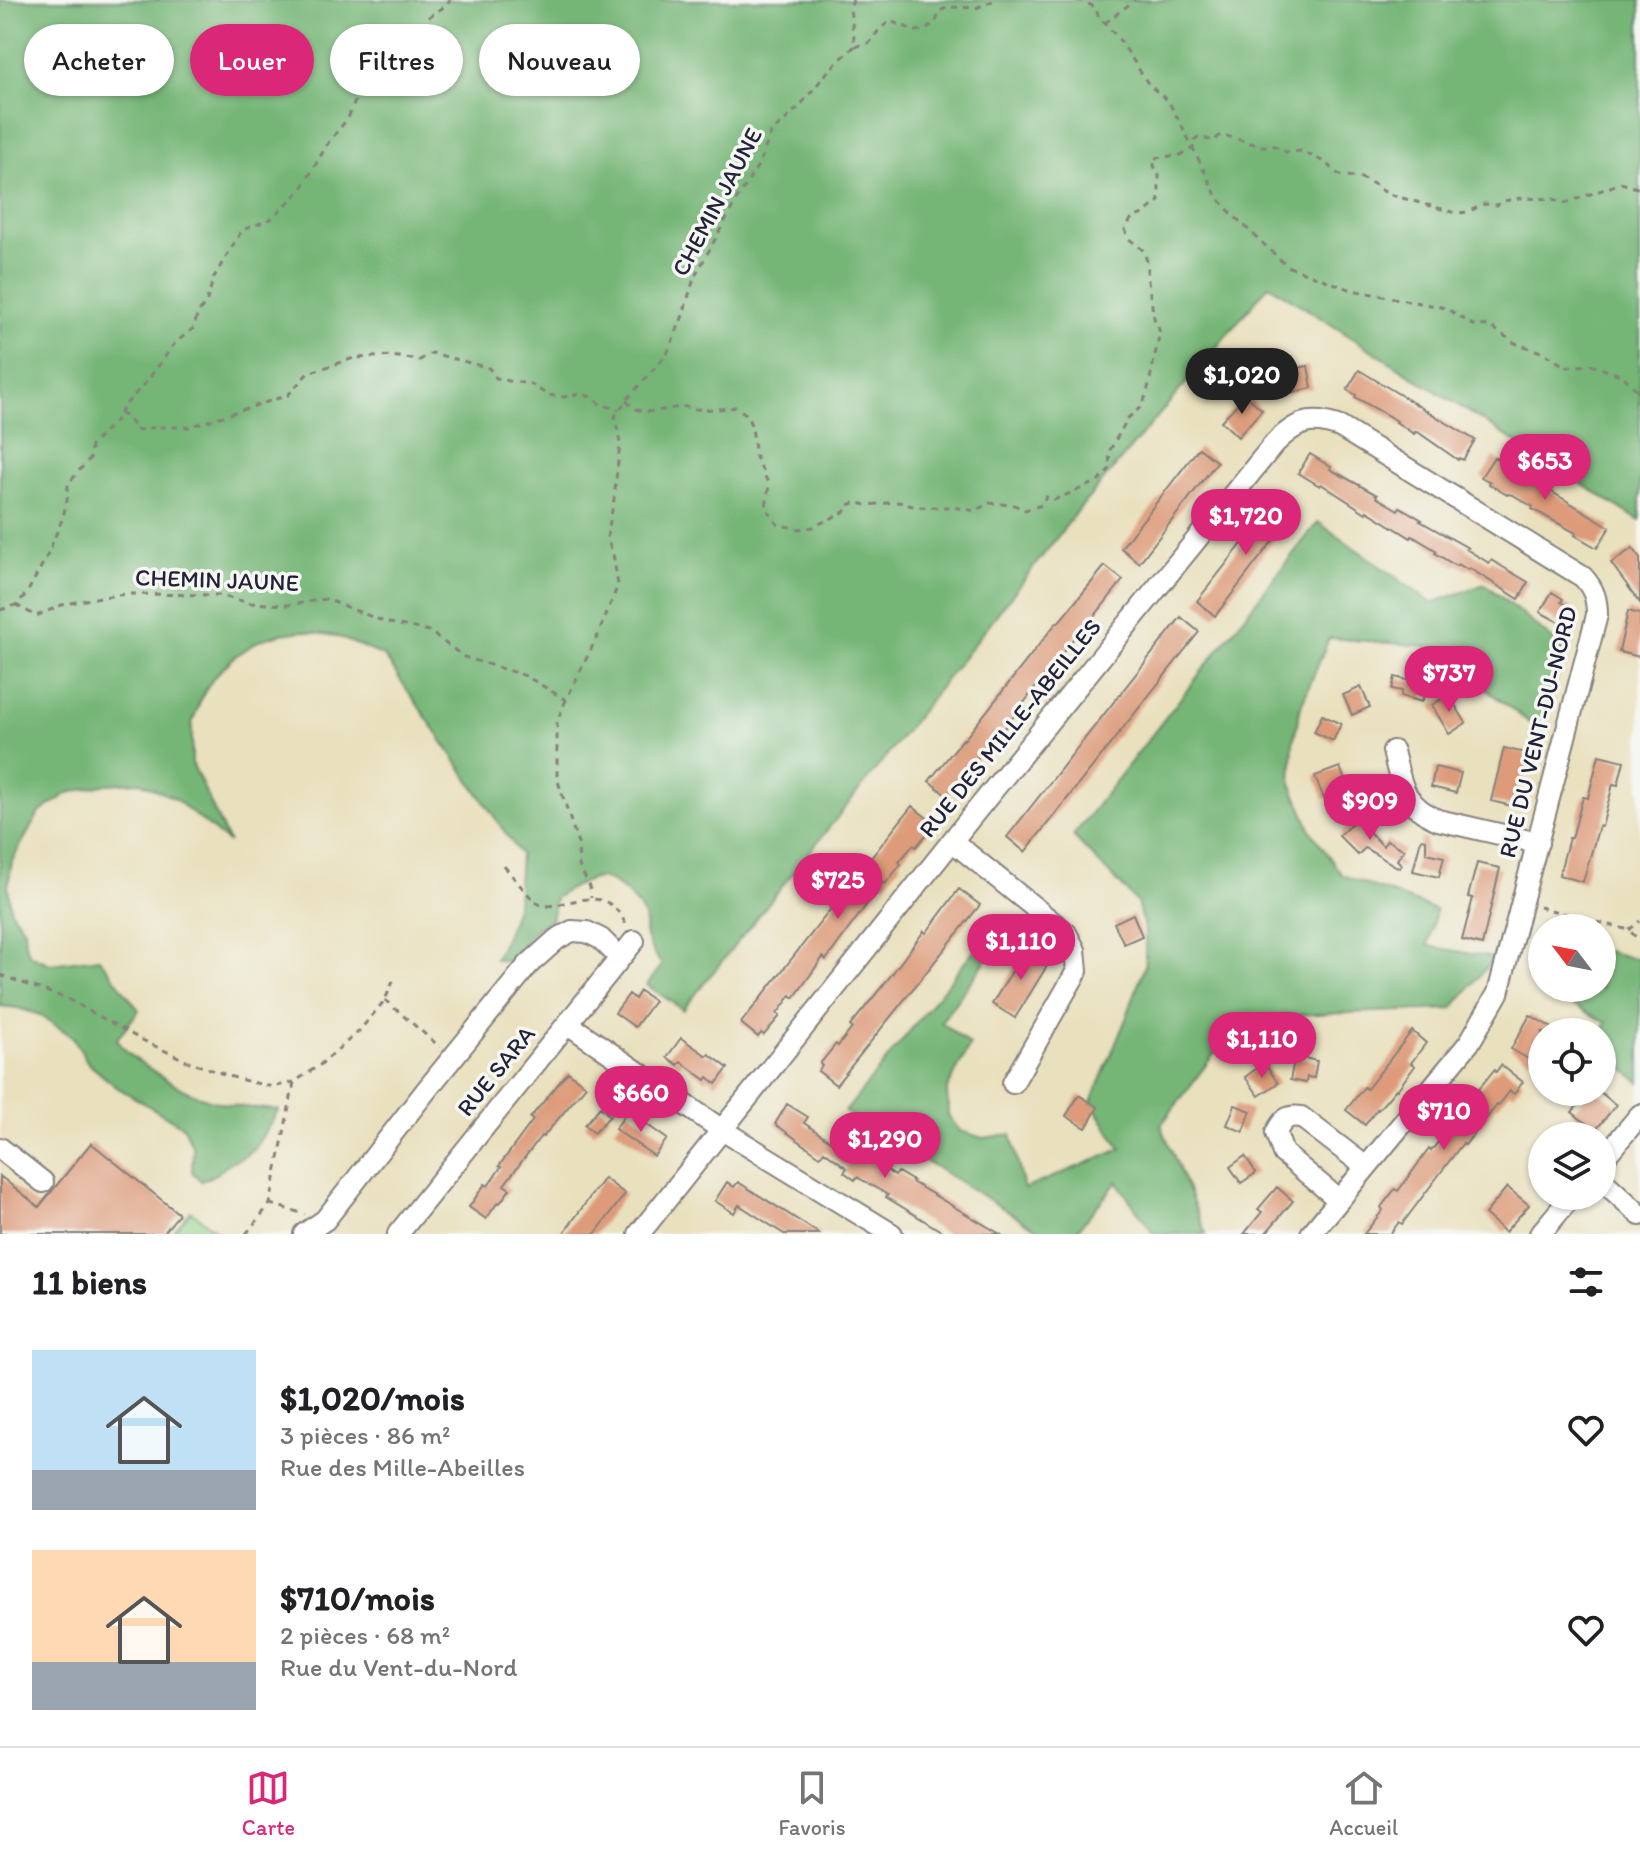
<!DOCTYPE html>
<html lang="fr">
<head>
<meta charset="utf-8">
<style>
  :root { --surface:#fff; --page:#f2f2f2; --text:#202124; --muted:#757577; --line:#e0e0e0; --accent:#db2777 }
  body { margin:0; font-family:Itim,sans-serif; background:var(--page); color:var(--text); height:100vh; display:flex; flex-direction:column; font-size:30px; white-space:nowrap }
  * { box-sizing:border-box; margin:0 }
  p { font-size:26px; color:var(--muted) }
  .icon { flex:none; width:44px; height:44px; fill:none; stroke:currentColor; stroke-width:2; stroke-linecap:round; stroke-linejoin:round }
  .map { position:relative; height:1234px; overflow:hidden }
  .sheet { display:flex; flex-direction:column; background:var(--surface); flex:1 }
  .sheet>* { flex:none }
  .hud { position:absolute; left:24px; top:24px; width:800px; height:72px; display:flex; gap:16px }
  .needle { width:52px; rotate:302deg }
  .tools { position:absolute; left:1528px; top:914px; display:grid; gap:16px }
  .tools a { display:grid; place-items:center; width:88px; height:88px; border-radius:50%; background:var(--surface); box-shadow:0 2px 6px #0004; font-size:40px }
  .price { position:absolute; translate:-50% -68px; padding:0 18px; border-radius:28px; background:var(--accent); color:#fff; font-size:26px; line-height:52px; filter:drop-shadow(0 2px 4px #0008) }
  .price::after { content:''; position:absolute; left:50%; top:48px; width:24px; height:18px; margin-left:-12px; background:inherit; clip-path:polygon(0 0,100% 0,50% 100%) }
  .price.active { background:#222; color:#fff }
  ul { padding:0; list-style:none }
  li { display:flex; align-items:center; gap:24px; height:200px; padding:0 32px }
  li span { display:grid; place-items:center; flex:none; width:224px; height:160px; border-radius:0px; color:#555 }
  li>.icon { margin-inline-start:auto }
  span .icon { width:96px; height:96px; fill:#fffc; stroke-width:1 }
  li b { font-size:34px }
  h2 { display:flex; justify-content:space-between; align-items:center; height:96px; padding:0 32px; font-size:34px }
  .chip { padding:0 28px; border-radius:36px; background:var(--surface); box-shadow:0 2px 6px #0004; font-size:28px; line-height:72px }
  .chip.active { background:var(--accent); color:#fff }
  .menu { display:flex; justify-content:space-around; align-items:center; height:112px; border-top:2px solid var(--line); background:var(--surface); font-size:22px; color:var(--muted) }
  .menu a { display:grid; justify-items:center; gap:4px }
  .menu .active { color:var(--accent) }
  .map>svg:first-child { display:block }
  .green { fill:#92d38a; stroke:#5a7a62; stroke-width:2 }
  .forest { fill:#75b576; stroke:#4c6c58; stroke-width:2 }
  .building { fill:#dd9b7a }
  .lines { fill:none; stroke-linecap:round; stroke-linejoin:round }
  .minor-casing { stroke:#86817c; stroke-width:24 }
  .path { stroke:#86817c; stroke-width:3; stroke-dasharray:6 6; stroke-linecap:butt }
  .minor { stroke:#fff; stroke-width:20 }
  .labels { text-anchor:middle; stroke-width:7; stroke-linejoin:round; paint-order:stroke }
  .street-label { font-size:24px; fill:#22223b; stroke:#f6f6f2 }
</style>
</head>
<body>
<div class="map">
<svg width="1640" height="1234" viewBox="0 0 1640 1234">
  <rect width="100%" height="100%" fill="#f6f6f2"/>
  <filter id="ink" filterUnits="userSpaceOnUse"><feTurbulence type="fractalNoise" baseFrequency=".0125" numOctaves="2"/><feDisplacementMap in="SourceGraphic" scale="16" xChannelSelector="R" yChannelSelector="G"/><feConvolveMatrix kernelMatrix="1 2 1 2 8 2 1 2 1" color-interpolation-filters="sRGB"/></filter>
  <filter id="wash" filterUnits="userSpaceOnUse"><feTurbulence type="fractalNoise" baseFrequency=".006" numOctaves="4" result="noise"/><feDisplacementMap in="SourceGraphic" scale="32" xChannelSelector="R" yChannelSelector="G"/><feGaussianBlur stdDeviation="1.8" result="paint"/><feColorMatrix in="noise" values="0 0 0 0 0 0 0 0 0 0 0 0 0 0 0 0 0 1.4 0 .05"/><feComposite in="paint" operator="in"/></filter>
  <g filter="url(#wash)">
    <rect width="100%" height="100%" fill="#e9e0bd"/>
    <path class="green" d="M191,1211L217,1231L214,1234H171Z"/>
    <path class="forest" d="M0,0H1640V521L1269,285L1080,508L876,769L683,1010L647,985L662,965C655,955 647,945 645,932C645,928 646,923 645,919C641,905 616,879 600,878C588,878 565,891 555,898L551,921L535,929L509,962L495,959L506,936L517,904L520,854L384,656L336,636L303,631L281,634L260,640L234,657L214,677L201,698L192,724V763L229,843L174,798L140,782L107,784L68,793L39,813L12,861L8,887L11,911L24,929L25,943L30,955L50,964L99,958L139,1010L117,1039C124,1052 137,1060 149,1068C195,1101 224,1107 279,1110L256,1146L245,1156L231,1162L216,1174L201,1181L192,1172L193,1148L184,1127L115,1086L88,1063L73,1037L40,1015L18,1008L0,1006Z
      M1318,522L1432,603L1485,584L1564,649L1543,733L1462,671L1425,661L1427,646L1329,638L1301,706L1293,743L1291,783L1311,831L1342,875L1436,910L1428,946L1494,958L1452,1009L1242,1017L1161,1125L1206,1234H1154L1117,1182L1074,1234H1045L845,1112L992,928L1004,936L941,1022L970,1045L947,1089L948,1115L960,1131L983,1138L1011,1134L1024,1189L1121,1149L1091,1102L1126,1019L1145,965V930L1137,902L1073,836Z
      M1602,950L1640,960V1082L1602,1053L1601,1032L1607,1023L1540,988L1542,979V988H1602Z"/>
    <g id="blocks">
      <path class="building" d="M1308,366L1312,388L1276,396L1272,373Z
        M1359,370L1475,440L1463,460L1459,458L1458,460L1419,433L1415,432L1414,434L1396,422L1397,421L1355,397L1356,395L1347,390Z
        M1246,395L1262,410L1238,437L1221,421Z
        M1199,448L1217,462L1139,563L1121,548Z
        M1310,454L1331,467L1330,469L1377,495L1376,497L1398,510L1400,507L1422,520L1420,521L1468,548L1466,549L1489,563L1491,560L1528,582L1519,599L1469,568L1468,570L1458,564L1456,566L1435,553L1437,551L1412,536L1411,538L1367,511L1366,513L1321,484L1320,486L1298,473Z
        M1494,457L1610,527L1597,548L1575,535L1576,533L1532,509L1533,507L1513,495L1508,494L1507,495L1489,484L1490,482L1481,477Z
        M1278,498L1295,512L1215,616L1197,601Z
        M1633,548L1640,558V603L1611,563Z
        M1105,566L1123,580L1089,623L1087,621L996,739L994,737L947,796L929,781L963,739L964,740L1057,622L1058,623Z
        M1552,592L1563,599L1561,602L1573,609L1564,625L1540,612Z
        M1628,611L1640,614V657L1619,652Z
        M1181,617L1199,632L1025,852L1007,837Z
        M1395,677L1427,685L1422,702L1401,696L1402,691L1392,689Z
        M1361,687L1370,707L1352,715L1343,695Z
        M1449,695L1466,723L1449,734L1432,705Z
        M1322,715L1341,724L1333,741L1314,732Z
        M1504,748L1529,754L1516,807L1491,801Z
        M1599,755L1624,761L1618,785L1613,784L1602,827L1599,826L1583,882L1559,875L1569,838H1572L1583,797L1588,798Z
        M1340,767L1346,783L1341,785L1344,792L1324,799L1315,776Z
        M1435,767L1461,773L1456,793L1431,787Z
        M912,806L932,822L928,827L931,829L916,847L913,845L899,862L901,864L885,884L883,882L826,960L823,957L794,998L791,995L777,1014L780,1016L764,1035L761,1033L758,1037L741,1023Z
        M1362,813L1372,822L1365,828L1383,846L1387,840L1404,850L1397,860L1402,865L1399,868L1365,848L1358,855L1339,836Z
        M1421,839L1426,840V853L1444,857L1439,877L1413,871Z
        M1477,863L1500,868L1482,945L1462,940L1473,898L1468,897Z
        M959,889L980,905L836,1085L818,1071L822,1066L820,1064L836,1044L838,1046L852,1028L850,1026L889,978L924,931L926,933Z
        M1133,914L1142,936L1124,944L1114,923Z
        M1027,947L1050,961L1015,1018L992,1004Z
        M640,991L654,1001L635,1027L615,1013L629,994L635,999Z
        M1530,1015L1559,1032H1542V1041L1530,1060L1511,1049Z
        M1412,1031L1426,1043L1411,1063L1415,1066L1397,1090L1396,1089L1378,1110L1377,1109L1365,1125L1346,1110L1364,1087L1367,1089Z
        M681,1038L707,1056L709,1054L728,1068L716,1084L708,1077L706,1080L681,1062L678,1065L667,1057Z
        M1295,1056L1317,1061L1314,1078L1307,1077L1306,1083L1290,1080Z
        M1264,1063L1278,1083L1259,1096L1245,1077Z
        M1501,1065L1523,1082L1514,1094L1510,1091L1498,1106L1497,1105L1465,1145L1463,1143L1402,1224L1399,1222L1390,1234H1364L1383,1210L1381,1207L1395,1189L1398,1191L1429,1149L1431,1151L1463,1110L1466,1112L1481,1093L1478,1090L1494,1070L1496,1072Z
        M568,1072L586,1086L543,1137L541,1136L504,1185L510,1189L500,1203L498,1202L486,1219L469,1207L485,1184L488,1186L501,1167L499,1166L533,1120L530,1118Z
        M1589,1092H1600L1616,1105L1595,1131L1572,1112Z
        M1079,1095L1098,1107L1086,1128L1066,1116Z
        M787,1104L808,1117L804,1123L854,1157L858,1151L895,1176L898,1172L913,1181L912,1182L1000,1234H946L886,1197L888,1195L857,1177L855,1180L844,1172L847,1168L824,1151L820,1156L775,1124Z
        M1235,1105L1251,1111L1243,1132L1227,1125Z
        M600,1107L610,1116L594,1133L585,1125Z
        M628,1111L667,1139L654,1156L615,1129Z
        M91,1143L179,1214L163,1234H0V1176L39,1207Z
        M1245,1156L1256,1173L1241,1183L1230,1167Z
        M604,1178L625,1194L595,1234H563Z
        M727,1182L734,1187L738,1182L820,1234H784L739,1205L734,1213L715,1201Z
        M1277,1187L1293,1201L1265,1234H1244L1262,1212L1258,1209Z
        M1507,1187L1529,1205L1505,1232L1485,1214Z"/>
    </g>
  </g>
  <g filter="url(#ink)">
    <use href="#blocks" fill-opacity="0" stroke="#86817c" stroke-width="2"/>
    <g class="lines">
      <g class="minor-casing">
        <path id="minor" d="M1393,751C1401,784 1403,805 1438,820L1538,843
          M952,841L1066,933L1075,950L1077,971L1013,1083
          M568,1024L722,1130L892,1234
          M0,1148L43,1182
          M1602,1160L1640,1115
          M1602,1180L1640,1215
          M1339,1200L1283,1153L1276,1133C1282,1120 1287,1115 1301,1117L1366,1167
          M304,1234L325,1220L428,1088L528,965L557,939L572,931L587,932L601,939L619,957
          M398,1234L634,941
          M639,1234L968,821L1274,444C1296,422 1310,416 1340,427L1583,577C1594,589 1597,599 1597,615L1498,993L1469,1043L1311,1234
          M1540,1234L1572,1196"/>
      </g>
      <path class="path" d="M1077,0L1083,1L1096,8L1099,19L1105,23L1122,43L1149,85L1168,101L1182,126L1217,197L1235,217L1287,266L1352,290L1446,308L1473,325L1490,326L1515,343L1544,353L1566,367L1591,365L1623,376L1640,393
        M1105,23L1135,0
        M855,46C875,44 870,40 880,29C883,26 887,24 890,21L916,31L926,30L936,21L940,11L948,7L976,8L995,0
        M626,401C630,404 631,407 636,409C650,415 668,408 682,407C686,406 691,408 695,409C704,410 726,409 735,407L746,414L752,427L756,457L769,485L766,508L777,524L798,529L813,527L844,512L849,505L856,502L866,505L899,502L916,507H953L975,511L989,503L1014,505L1025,510L1042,505L1046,497L1054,500L1099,481L1109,470L1110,450L1128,418L1142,406L1147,393L1160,332L1154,318L1147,275L1148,265L1144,251L1128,238L1125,229L1132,218L1143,214L1159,201V174L1154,166V158L1180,155L1193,148L1194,140L1198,137L1214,141L1219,136L1223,135L1261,146H1275L1286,152L1301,151L1325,162L1335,172L1340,175L1361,178L1378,186L1380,189L1388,194L1456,213L1468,212L1484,204L1497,205L1503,201L1522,198L1553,199L1566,203L1621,183L1640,189
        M120,413L127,417L136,430L158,427H189L276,399L288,395L308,373L354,358L391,356L420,360L432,353L489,368L496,378L509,381L531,384L547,395L563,397L580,394L592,397L600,404L619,410
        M16,605L36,616L62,605L95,598L126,594L218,595L250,603L288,605L326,599L385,622L429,631L464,657L526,676L566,700L598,635L618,585L613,554L607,538L614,499L620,443L615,416L629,397L667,354L682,318L694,278L737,199L759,164L771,133L799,107L830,69L855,46L850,9L853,0
        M0,610L16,605L27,593L47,556L63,517L67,500L68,484L90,458L91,446L115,421L126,404L148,380L175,343L194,328L197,315L206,303L214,277L242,230L271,219L301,190L328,143L348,118L365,78L414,40L430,16L447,5L450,0
        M566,700L557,721V778L578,844L579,866L590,887L591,898
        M504,866C511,874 531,900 539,904C546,908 556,905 564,903C594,896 613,895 627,927
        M1539,907L1629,930L1640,941
        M1629,930L1640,921
        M0,975L68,999L140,1039L189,1062L238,1079L273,1087L294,1082L320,1065L359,1031L385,1000L395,977
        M385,1000L440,1047
        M270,1204L305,1214
        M246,1234L270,1204L294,1082"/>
      <use href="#minor" class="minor"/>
    </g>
  </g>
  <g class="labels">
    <g class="street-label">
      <text transform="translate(717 202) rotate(-62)" y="8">CHEMIN JAUNE</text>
      <text transform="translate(217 580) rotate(2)" y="8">CHEMIN JAUNE</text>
      <text transform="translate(1010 728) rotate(-51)" y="8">RUE DES MILLE-ABEILLES</text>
      <text transform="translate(1538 732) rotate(-76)" y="8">RUE DU VENT-DU-NORD</text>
      <text transform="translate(496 1071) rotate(-51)" y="8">RUE SARA</text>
    </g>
  </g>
</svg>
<div class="tools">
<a><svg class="needle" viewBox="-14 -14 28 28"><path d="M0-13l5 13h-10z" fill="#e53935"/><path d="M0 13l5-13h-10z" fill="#757577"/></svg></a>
<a><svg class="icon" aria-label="locate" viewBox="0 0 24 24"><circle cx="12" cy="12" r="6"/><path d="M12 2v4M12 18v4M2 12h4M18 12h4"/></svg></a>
<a><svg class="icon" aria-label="layers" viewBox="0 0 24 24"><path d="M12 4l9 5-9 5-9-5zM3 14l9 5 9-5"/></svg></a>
</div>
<b class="price active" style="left:1242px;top:416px">$1,020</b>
<b class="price" style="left:1545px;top:502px">$653</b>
<b class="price" style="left:1246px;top:557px">$1,720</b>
<b class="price" style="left:1449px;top:714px">$737</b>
<b class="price" style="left:1370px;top:842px">$909</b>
<b class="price" style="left:838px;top:921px">$725</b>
<b class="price" style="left:1021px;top:982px">$1,110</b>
<b class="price" style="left:1262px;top:1080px">$1,110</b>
<b class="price" style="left:641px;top:1134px">$660</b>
<b class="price" style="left:1444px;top:1152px">$710</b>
<b class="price" style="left:885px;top:1180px">$1,290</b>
<div class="hud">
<a class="chip">Acheter</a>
<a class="chip active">Louer</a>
<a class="chip">Filtres</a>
<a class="chip">Nouveau</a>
</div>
</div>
<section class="sheet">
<h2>11 biens<svg class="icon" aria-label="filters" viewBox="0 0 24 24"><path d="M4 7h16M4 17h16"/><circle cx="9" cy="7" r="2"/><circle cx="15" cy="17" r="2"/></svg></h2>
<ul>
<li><span style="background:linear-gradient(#bfe0f5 75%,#9aa5b1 0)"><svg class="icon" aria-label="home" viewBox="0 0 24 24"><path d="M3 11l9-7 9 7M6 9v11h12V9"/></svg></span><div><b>$1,020/mois</b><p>3 pièces · 86 m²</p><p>Rue des Mille-Abeilles</p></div><svg class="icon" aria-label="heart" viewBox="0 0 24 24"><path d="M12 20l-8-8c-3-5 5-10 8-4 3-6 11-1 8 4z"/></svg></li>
<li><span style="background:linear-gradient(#ffd9b3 70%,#9aa5b1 0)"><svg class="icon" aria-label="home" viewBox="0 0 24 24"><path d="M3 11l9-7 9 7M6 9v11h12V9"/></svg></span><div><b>$710/mois</b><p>2 pièces · 68 m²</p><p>Rue du Vent-du-Nord</p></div><svg class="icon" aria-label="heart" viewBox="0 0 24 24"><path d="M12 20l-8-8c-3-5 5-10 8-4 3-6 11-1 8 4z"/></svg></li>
</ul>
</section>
<nav class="menu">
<a class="active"><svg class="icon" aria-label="map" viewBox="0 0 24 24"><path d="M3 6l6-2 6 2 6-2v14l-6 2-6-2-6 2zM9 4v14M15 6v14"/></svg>Carte</a>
<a><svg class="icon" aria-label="saved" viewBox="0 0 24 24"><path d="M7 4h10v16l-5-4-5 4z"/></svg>Favoris</a>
<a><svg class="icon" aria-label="home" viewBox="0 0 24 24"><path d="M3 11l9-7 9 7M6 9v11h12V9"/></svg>Accueil</a>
</nav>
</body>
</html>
